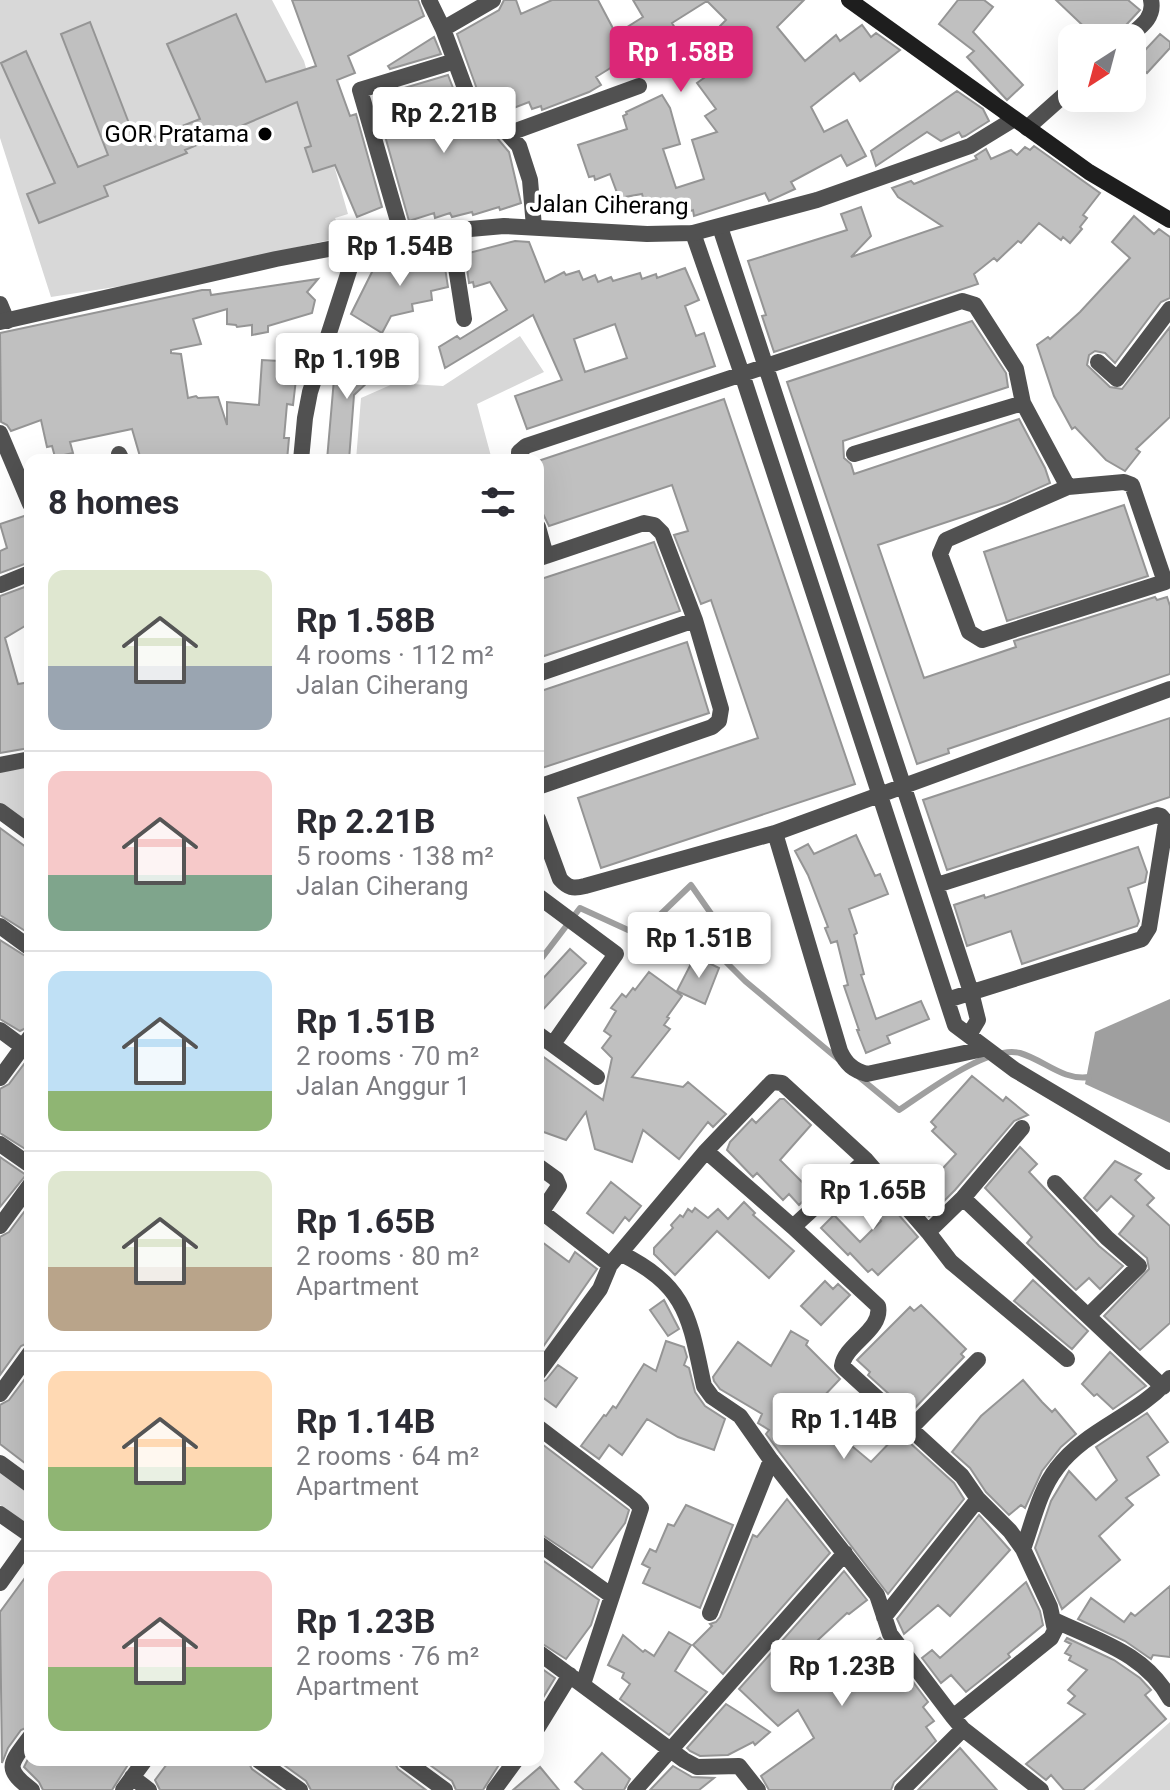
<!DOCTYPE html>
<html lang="en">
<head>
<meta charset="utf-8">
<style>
  :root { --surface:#fff; --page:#f7f7f7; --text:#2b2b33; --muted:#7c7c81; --line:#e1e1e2; --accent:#db2777 }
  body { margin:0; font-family:Roboto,sans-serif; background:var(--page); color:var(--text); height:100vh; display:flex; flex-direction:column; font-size:30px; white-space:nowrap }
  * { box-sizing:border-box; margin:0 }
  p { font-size:26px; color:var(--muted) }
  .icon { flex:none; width:44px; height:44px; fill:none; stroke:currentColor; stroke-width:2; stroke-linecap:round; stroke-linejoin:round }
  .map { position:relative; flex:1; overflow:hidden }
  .drawer { position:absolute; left:24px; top:454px; width:520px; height:1312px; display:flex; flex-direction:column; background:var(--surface); border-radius:16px; box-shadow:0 8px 32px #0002 }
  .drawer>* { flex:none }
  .needle { width:52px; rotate:216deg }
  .controls { position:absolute; left:1058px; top:24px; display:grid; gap:16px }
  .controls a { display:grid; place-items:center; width:88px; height:88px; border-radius:16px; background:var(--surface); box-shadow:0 8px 32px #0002; font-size:40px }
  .price { position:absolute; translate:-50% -68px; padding:0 18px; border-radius:8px; background:#fff; color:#222; font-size:26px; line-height:52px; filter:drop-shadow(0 2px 4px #0008) }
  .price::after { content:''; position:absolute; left:50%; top:48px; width:24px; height:18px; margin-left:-12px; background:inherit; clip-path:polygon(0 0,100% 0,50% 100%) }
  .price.active { background:var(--accent); color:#fff }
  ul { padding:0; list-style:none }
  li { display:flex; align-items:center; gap:24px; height:200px; padding:0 24px }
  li+li { border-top:2px solid var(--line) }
  li span { display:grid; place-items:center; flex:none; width:224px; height:160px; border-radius:16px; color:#555 }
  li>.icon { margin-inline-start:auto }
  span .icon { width:96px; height:96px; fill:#fffc; stroke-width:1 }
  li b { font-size:34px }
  h2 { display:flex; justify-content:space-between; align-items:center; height:96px; padding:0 24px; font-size:34px }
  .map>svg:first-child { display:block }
  .green { fill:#d8d8d8; fill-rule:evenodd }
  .water { fill:#9f9f9f }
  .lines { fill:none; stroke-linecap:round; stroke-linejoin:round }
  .stream { stroke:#9f9f9f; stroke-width:6 }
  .building { fill:#c0c0c0; stroke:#959595; stroke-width:2; fill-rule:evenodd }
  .minor { stroke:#515151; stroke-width:16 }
  .tertiary { stroke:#515151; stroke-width:16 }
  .secondary { stroke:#1e1e1e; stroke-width:16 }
  .poi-dot { fill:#000; stroke:#fff; stroke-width:3 }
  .labels { text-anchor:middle; stroke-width:8; stroke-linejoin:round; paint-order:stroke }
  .poi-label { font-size:24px; fill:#000; stroke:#fff; text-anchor:end }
  .street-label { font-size:24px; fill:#000; stroke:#fff }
</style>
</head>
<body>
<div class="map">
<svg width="1170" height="1790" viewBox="0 0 1170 1790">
  <rect width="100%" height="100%" fill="#fff"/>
  <path class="green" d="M0,0H272L304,61L348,214L335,218L343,237L128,285L51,297L0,138ZM236,14L278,110L210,140L167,44ZM90,23L131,127L101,138L61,34ZM26,52L73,153L72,154L1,63ZM288,76L321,133L308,136ZM176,128L186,153L114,182L103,157ZM322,143L330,166L313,172L305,148Z
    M520,336L544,372L477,404L492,460H356L361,398L395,383L443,386Z
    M30,759V833L0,811V765Z
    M0,1472L30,1494V1526L0,1505Z
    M1170,1722V1790H1094Z"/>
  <path class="water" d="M1170,999V1123L1085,1084L1095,1032Z"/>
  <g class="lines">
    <path class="stream" d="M538,963L580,908L639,935L691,885L719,925L705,941L745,981L838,1059
      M859,1077L899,1110C925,1093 989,1044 1020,1053C1044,1060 1063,1081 1089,1077"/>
  </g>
  <path class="building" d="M292,0H418L424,16L348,56L355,73L337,80L350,116L356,114L382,207L357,217L335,165L313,172L305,148L311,146L297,102L185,150L187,153L104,186L108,196L39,223L27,194L55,183L1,63L26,51L78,167L108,155L61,34L90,22L137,144L200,119L167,44L236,14L266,82L316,66Z
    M504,0H516L521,14L552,0H598L616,34L643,17L633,0H804L777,27L805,61L836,35L840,41L862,25L871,37L876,33L900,50L860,81L854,73L811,107L824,132L847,120L866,156L847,166L841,155L791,182L795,189L769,201L765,193L694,216L693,210L677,216L674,207L648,215L642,194L619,198L610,174L595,180L594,176L589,177L578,145L627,129L623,116L627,114L626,112L662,95L670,108L680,144L663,149L676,188L704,179L692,140L717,132L705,116L716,109L697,83L708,75L704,70L731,51L716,30L726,20L707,1L672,23L675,28L596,77L601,85L589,92L542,110L541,106L532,109L529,102L503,112L478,92L457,34L499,10Z
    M958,0H984L993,7L973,32L1023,85L1007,100L967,57L974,51L939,24Z
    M1056,0H1128L1140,10L1114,38H1096Z
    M1160,34L1170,42V48L1147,73L1134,62Z
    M434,37L441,54L390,69L388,66Z
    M448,75L458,101L443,107L453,135L482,122L486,125L509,152L521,203L500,210L499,207L473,215L472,212L452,217L450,213L435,218L434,213L409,221L374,97Z
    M957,91L983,109L989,121L965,136L962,137L959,132L941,141L927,132L876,166L871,151Z
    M1034,146L1100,193L1083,215L1087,218L1080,227L1082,229L1070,243L1063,237L1061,240L1039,223L1021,243L1018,241L997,261L994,258L974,274L978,284L774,352L762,316L766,315L748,261L847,230L841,214L861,207L871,236L851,257L942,226L898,197L892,188L911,181L914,184L977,159L975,156L986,149L991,159L1011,150L1017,155L1025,147L1030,150Z
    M1134,216L1154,234L1159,229L1170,237V298L1161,302L1115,363L1105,353L1095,351L1089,355L1087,365L1110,387L1122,389L1170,327V417L1136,449L1140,452L1125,471L1106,460L1075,427L1072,429L1054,396L1037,345L1048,337L1050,339L1080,312L1130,258L1112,242Z
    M515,241L529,242L545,282L564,272L566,275L579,271L583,280L595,275L598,282L611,277L613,281L640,273L642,279L656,274L657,278L685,268L699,300L685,306L696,336L704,333L715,366L527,429L515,396L562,380L533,315L445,368L439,347L457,336L460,339L507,310L490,282L474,287L473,282L469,283L465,254ZM615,324L627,358L585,372L574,339Z
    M442,249L448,287L431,291L432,300L412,304L413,311L391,316L382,333L351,314L375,266L406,260L405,256Z
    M318,279L307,292L315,300L312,313L268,326V332L252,335V325L237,327L236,325L227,324V309L193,319L201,344L171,350V353L181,354L188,398L196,396L198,398L218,397L227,425V402L259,405L262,360L298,362L293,405L287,404L284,438H289L287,460H141L132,429L70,442L73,453L55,457L52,446L47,447L41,420L11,431L7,425L1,422L0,333L202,290H210L211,295Z
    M972,321L1006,373L1008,387L843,441L844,458L851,464L854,474L1019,419L1045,468L1050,483L1007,502L878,545L924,678L1016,647L1014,641L1155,597L1157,600L1167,597L1170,606V674L948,749L949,753L917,764L787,382Z
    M359,345L378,364L364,377L368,382L354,395L349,460H327L334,379L339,364Z
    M724,399L855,784L601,868L578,798L758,738L711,600L701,604L674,535L688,531L672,485L549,526L538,504V461Z
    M1124,505L1148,576L1007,621L984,552Z
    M27,515H30V562L0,573V551L7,548L0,524Z
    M654,542L680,611L538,658V580Z
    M30,585V623L5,638L18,684L30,682V745L29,748L0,753V596Z
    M687,642L709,713L542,768L538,755V692Z
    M1170,718V797L947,870L923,800Z
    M0,828L30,850V934L0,915Z
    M856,835L875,876L880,874L888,894L849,909L857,933L854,935L864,974L861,975L876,1019L921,1001L929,1019L887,1036L890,1043L866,1053L857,1030H859L844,986L848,985L837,941L831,943L825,928L828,927L808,875L795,851L808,844L814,854Z
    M1138,847L1147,872L1145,882L1128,888L1139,921L1137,926L1022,964L1011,931L967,946L954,905L984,895L985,898Z
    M686,935L697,944L686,960L674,951Z
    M0,940L30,959V1026L20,1031L0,1019Z
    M570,949L586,963L538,1015V984Z
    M695,956L719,968L705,1004L677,991Z
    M649,972L682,996L667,1017L669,1018L664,1025L670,1029L632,1077L683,1087L688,1082L726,1114L713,1127L708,1122L679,1159L643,1130L632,1162L595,1149L586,1112L566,1140L538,1130V1053L603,1100L612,1058L602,1048L611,1036L604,1031L616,1011L611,1008L622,994L626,997L633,988L635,990Z
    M30,1056V1152L0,1133V1089L9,1084Z
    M972,1076L1003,1101L1006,1097L1028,1115L1014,1121L955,1190L929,1216L907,1190L924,1173L931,1181L956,1154L932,1131L936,1127L931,1122Z
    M780,1099H784L811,1125L780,1160L812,1192L799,1205L789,1194L783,1200L757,1173L753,1177L727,1150L730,1142L752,1119L756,1123Z
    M1020,1147L1037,1164L1029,1172L1099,1246L1123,1266L1100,1289L1089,1278L1076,1290L1027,1243L1032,1237L985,1188Z
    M0,1157L26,1175L0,1207Z
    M1115,1161L1141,1174L1135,1180L1154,1198L1147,1205L1170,1226V1323L1140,1350L1104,1316L1149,1269L1147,1258L1119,1234L1134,1216L1111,1196L1097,1211L1084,1198Z
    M865,1176L918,1237L878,1275L872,1269L868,1272L850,1253L848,1255L821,1228L834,1215L860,1242L881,1221L849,1191Z
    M611,1182L641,1206L629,1221L625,1217L613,1233L587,1213Z
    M744,1202L755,1213L753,1215L794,1251L769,1278L717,1231L675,1275L654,1254V1248L673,1228L671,1225L680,1215L683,1217L688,1209L692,1212L695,1208L708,1218L718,1209L728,1219Z
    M30,1204V1342L21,1346L0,1375V1237L9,1232Z
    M538,1239L569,1262L575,1252L597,1269L538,1354Z
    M1033,1280L1088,1331L1072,1349L1014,1301Z
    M825,1281L833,1289L838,1284L850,1295L821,1325L801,1306Z
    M664,1300L679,1329L668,1336L650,1310Z
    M921,1305L966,1349L961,1354L964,1357L910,1413L868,1375L870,1372L857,1360L910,1307L914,1311Z
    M791,1331L808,1341L806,1345L840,1379L822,1398L829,1405L819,1416L843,1435L841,1437L871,1462L899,1433L954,1483L964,1499L888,1594L780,1453L766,1434L769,1430L758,1423L762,1414L720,1389L714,1381L713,1377L738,1342L771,1366Z
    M666,1341L684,1347L687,1357L684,1365L689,1368L695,1392L705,1406L725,1419L714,1450L678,1437L647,1419L622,1455L609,1445L599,1459L581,1446L604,1415L606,1416L613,1406L616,1408L644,1364L656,1371Z
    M1110,1352L1146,1386L1113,1409L1097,1394L1094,1396L1082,1384Z
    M558,1365L577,1378L556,1407L538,1394V1384L546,1380Z
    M30,1372V1467L0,1444V1405L9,1400Z
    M1023,1380L1042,1402L1052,1412L1055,1409L1076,1434L1061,1447L1042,1471L1025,1508L1021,1505L1009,1515L986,1492L970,1468L952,1452L981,1416Z
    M1147,1413L1168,1442L1147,1457L1159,1475L1126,1498L1133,1505L1099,1536L1120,1560L1062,1609L1035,1548L1051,1501L1069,1471L1096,1500L1117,1480L1096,1447Z
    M538,1441L629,1510L625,1523L592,1568L538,1532Z
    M787,1499L830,1553L723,1674L693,1645L712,1626L710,1624L716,1622L720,1617L753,1535L757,1537Z
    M686,1505L733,1525L700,1608L643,1583L650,1568L642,1564L650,1549L656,1552L668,1524L674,1526Z
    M979,1515L1010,1550L950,1616L938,1605L904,1634L897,1619Z
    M538,1557L599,1600L591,1625L566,1659L538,1641Z
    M30,1571V1726L21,1730L8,1748L2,1763L0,1612Z
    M844,1571L867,1600L849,1614L847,1613L791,1665L812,1690L880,1638L928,1702L923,1707L934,1721L926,1727L936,1741L894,1782L891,1790H769L761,1776L814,1738L798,1710L778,1726L739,1689Z
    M1026,1582L1040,1611L1043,1625L1008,1654L1010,1657L966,1692L951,1675L941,1683L922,1658L932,1650L940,1658Z
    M1170,1586V1657L1153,1655L1151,1659L1125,1641L1078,1619L1091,1598L1124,1622L1131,1613L1135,1616Z
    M669,1632L691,1645L675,1671L707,1692L669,1735L620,1699L630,1684L622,1678L624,1673L608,1665L623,1635L643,1652L645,1650L654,1656Z
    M1067,1638L1114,1660L1140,1678L1151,1690L1145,1695L1166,1719L1083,1790H1064L1051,1775L1046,1780L1026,1764L1085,1714L1068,1703L1075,1696L1068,1690L1087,1670L1069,1660L1071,1656L1065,1653L1071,1644L1065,1641Z
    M538,1666L555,1678L538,1706Z
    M726,1704L770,1732L755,1745L753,1742L728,1755L700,1756L690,1751L687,1748Z
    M960,1748L997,1790H918Z
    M602,1753L630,1779L624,1790H584L575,1782Z
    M30,1755V1760H131L112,1790H43L39,1782L24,1767Z
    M170,1760H247L252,1769L281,1790H160L155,1780Z
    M277,1760H393L398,1769L426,1790H311L306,1781Z
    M423,1760H502L483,1790H456L452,1781Z
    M673,1766L692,1777L714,1778L699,1790H650Z
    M540,1767L559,1790H513Z"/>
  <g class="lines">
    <path class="minor" d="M429,0L443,29
      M1127,38C1140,27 1155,18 1151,0
      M455,61L469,99L493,117L519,146L530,180L534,227
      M1027,128L1072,88
      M510,133L639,86
      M720,227L971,992L978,1020L969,1035
      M450,229L464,319
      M693,233L742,374L955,1025L1015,1070L1170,1162
      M402,235L360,90L455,61L443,29L493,0
      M0,304L7,321
      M1098,362L1117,379L1170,309
      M0,433L30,504
      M119,454L122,460
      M854,454L1023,403
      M301,460L305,418L310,392L358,243
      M519,460V452L526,446L962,301L975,305L1016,369L1023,403L1068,487L1124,482L1132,485L1165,582L1170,580
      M1068,487L946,540L940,554L969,632L982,640L1165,582
      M538,527L546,556L540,558
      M0,585L30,573
      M538,674L695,620
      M0,765L30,759
      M538,787L712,727L719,721L721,709L695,620L662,533L654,525L644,523L546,556
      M0,811L30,833
      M538,819L560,879C568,888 573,889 585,886L775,833L1170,689
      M775,833L840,1051C846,1064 853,1070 867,1074L983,1049
      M937,885L1157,815L1161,816L1166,822L1149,928L1142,939L947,1000
      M538,896L616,954L553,1044
      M0,926L30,948
      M0,1030L23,1047
      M538,1034L597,1077
      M0,1078L30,1037
      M0,1144L30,1165
      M706,1151L793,1227L878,1306C883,1330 845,1344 842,1366L962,1476L978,1499L1010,1531L1023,1549L1050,1607L1055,1630L1051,1638L953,1717
      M538,1166L556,1179L559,1186L538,1217
      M1055,1183L1107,1238L1139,1266L1088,1316
      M963,1198L1163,1387
      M542,1212L610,1265
      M0,1226L30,1185
      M793,1227L866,1160
      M928,1232L951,1262L1067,1359
      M620,1253C688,1287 689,1317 704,1386L712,1397L740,1416L771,1460L877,1595L890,1634L953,1717L963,1729L1041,1790
      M538,1373L600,1289L610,1265L706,1151L772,1082L782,1083L866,1160L928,1232L963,1198L1022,1128
      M0,1394L30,1353
      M538,1427L635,1501L641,1508L583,1684
      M910,1429L978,1360
      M0,1463L30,1485
      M0,1514L30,1535
      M538,1543L612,1596
      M1023,1549C1033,1522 1039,1491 1057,1468C1086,1429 1139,1415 1170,1378
      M0,1583L30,1541
      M710,1613L771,1460
      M884,1617L978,1499
      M1054,1620C1098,1641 1145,1653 1170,1699
      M538,1652L684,1760L697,1767L739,1766L758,1790
      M538,1727L570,1675
      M30,1737C10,1764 3,1768 32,1790
      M258,1760L300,1790
      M404,1760L445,1790
      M132,1777L149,1790
      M123,1790L145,1760
      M494,1790L516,1760
      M635,1790L845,1553
      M902,1790L963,1729"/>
    <path class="tertiary" d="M0,322L276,259L402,235L504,226L647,234L693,233L817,200L970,146L1014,119"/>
    <path class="secondary" d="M849,0L1089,172L1170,220"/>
  </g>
  <circle class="poi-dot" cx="265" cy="134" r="8"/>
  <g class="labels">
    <g class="poi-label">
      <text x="249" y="142">GOR Pratama</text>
    </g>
    <g class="street-label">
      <text transform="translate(609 205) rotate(1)" y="8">Jalan Ciherang</text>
    </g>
  </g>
</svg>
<div class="controls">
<a><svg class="needle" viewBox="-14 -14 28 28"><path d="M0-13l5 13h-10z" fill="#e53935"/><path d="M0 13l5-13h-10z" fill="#7c7c81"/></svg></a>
</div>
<b class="price active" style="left:681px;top:94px">Rp 1.58B</b>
<b class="price" style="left:444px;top:155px">Rp 2.21B</b>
<b class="price" style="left:400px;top:288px">Rp 1.54B</b>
<b class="price" style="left:347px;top:401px">Rp 1.19B</b>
<b class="price" style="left:699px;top:980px">Rp 1.51B</b>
<b class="price" style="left:873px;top:1232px">Rp 1.65B</b>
<b class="price" style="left:844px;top:1461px">Rp 1.14B</b>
<b class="price" style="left:842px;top:1708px">Rp 1.23B</b>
<section class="drawer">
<h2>8 homes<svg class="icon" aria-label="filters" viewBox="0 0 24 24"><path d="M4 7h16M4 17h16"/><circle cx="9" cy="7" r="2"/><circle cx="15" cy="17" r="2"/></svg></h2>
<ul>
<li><span style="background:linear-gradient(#dfe7d0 60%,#9aa5b1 0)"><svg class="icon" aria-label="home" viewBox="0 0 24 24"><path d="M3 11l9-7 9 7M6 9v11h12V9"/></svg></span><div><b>Rp 1.58B</b><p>4 rooms · 112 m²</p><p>Jalan Ciherang</p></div></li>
<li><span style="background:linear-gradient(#f6c9c9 65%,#7fa58c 0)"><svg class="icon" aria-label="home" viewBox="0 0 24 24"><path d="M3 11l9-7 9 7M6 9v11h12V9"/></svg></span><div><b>Rp 2.21B</b><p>5 rooms · 138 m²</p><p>Jalan Ciherang</p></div></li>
<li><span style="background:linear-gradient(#bfe0f5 75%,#8fb573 0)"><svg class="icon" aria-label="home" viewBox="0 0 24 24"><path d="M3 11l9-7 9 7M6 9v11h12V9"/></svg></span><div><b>Rp 1.51B</b><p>2 rooms · 70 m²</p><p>Jalan Anggur 1</p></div></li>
<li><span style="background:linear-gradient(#dfe7d0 60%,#b9a48a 0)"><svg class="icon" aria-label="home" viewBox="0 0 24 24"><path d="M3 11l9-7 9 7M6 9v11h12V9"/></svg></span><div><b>Rp 1.65B</b><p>2 rooms · 80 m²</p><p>Apartment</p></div></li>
<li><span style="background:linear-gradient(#ffd9b3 60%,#8fb573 0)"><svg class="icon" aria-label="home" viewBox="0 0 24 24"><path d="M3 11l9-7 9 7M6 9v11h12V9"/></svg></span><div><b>Rp 1.14B</b><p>2 rooms · 64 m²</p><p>Apartment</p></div></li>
<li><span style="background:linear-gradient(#f6c9c9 60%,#8fb573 0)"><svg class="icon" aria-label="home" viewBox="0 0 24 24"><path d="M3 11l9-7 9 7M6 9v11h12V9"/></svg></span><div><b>Rp 1.23B</b><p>2 rooms · 76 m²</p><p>Apartment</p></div></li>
</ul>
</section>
</div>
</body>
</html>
